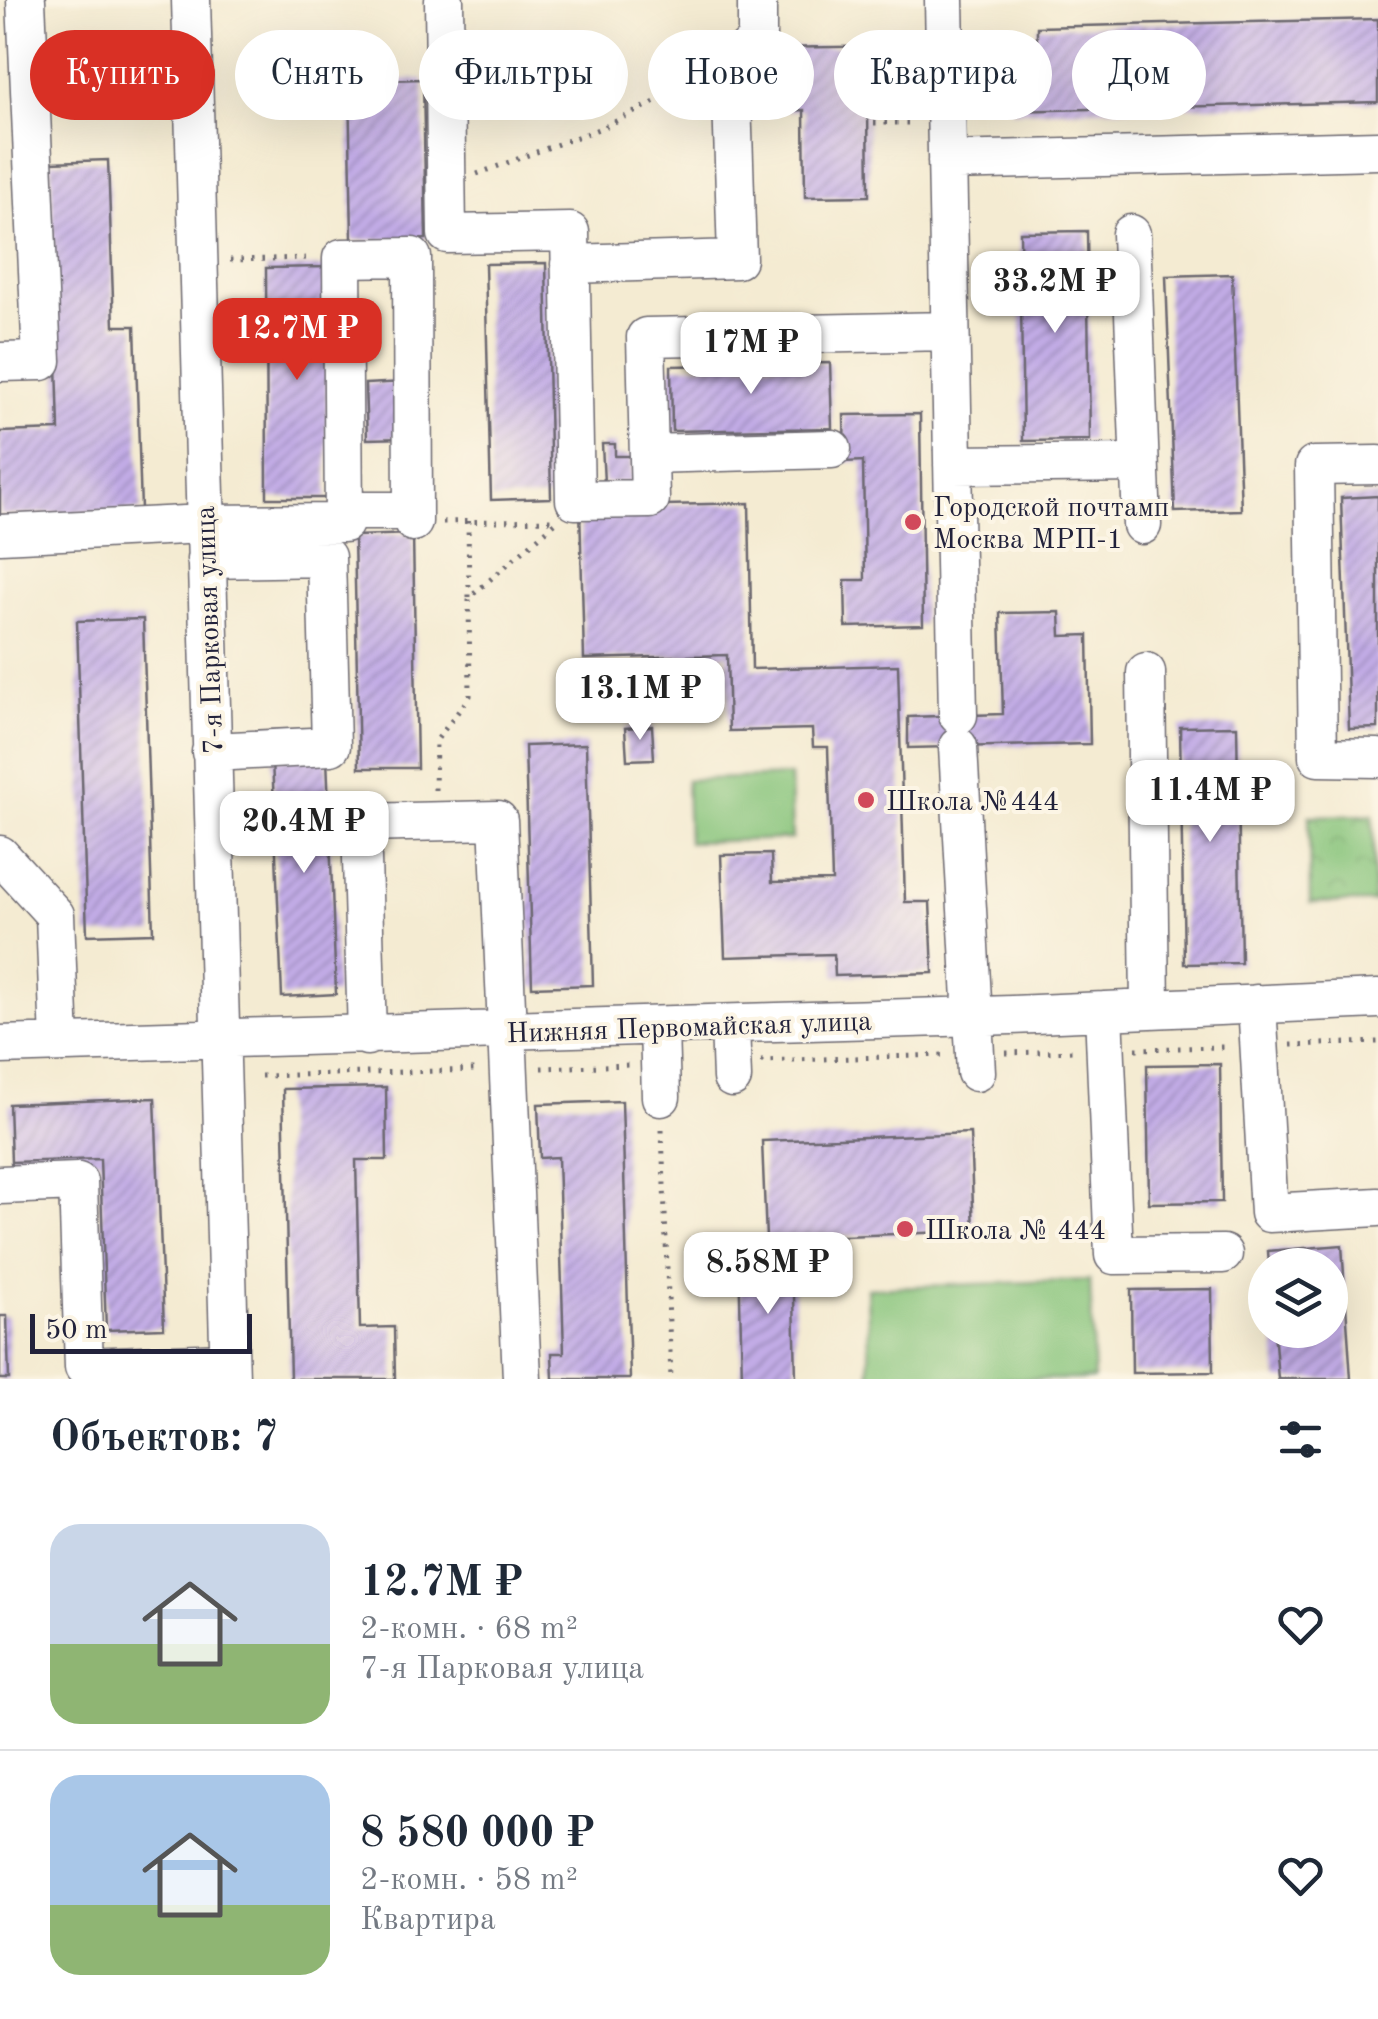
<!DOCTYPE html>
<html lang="ru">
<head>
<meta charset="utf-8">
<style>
  :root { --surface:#fff; --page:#f2f2f3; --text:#1f2937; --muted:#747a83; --line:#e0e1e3; --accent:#d93025 }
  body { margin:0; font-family:"Old Standard TT",serif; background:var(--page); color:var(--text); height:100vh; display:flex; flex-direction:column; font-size:38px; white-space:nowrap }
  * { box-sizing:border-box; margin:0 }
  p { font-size:32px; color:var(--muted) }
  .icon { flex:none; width:55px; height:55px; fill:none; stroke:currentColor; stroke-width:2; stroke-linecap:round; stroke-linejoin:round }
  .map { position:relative; height:1379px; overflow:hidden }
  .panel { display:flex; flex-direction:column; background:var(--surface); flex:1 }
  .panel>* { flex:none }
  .hud { position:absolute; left:30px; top:30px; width:1320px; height:90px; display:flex; gap:20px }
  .fabs { position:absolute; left:1248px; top:1248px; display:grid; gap:20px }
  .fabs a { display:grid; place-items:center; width:100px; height:100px; border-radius:50%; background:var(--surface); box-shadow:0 10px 40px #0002; font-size:50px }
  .scale { position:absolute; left:30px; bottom:25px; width:222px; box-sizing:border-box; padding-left:10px; border:5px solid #22223b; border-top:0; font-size:28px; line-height:35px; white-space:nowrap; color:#22223b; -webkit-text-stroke:8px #fcf5e5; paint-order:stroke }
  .price { position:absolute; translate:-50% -85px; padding:0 22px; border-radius:20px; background:#fff; color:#222; font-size:32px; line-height:65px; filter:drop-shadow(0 2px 5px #0008) }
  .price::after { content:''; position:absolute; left:50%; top:60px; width:30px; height:22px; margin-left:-15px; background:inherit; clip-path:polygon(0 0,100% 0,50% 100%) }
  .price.active { background:var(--accent); color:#fff }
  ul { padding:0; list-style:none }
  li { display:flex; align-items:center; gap:30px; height:250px; padding:0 50px }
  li+li { border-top:2px solid var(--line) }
  li span { display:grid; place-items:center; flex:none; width:280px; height:200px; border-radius:30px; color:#555 }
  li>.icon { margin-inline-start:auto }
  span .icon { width:120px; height:120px; fill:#fffc; stroke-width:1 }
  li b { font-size:42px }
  h2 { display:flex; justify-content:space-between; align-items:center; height:120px; padding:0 50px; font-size:42px }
  .pill { padding:0 35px; border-radius:45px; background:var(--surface); box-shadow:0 10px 40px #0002; font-size:35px; line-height:90px }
  .pill.active { background:var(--accent); color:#fff }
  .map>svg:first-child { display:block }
  .park { fill:url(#park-crowns); stroke:#55735b; stroke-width:2.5 }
  .pitch { fill:#88c47b; stroke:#55735b; stroke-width:2.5 }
  .building { fill:url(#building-hatch) }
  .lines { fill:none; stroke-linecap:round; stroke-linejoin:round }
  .minor-casing { stroke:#6c6870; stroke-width:41 }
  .path { stroke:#6c6870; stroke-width:5; stroke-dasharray:2.5 8; stroke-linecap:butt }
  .minor { stroke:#fff; stroke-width:38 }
  .poi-dot { fill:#d1495b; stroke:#fcf5e5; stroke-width:4 }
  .labels { text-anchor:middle; stroke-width:8; stroke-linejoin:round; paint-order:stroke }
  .poi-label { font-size:28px; fill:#22223b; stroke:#fcf5e5; text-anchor:start }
  .street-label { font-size:28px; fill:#22223b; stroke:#fcf5e5 }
</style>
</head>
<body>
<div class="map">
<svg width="1378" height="1379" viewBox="0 0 1378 1379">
  <defs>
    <pattern id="park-crowns" width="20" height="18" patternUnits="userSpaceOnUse" patternTransform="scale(2.5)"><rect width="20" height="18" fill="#88c47b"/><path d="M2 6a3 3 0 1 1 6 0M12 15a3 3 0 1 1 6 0" fill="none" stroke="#75a86b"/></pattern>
    <pattern id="building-hatch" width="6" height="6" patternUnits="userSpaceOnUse" patternTransform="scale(2.5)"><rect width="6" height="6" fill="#c2ace6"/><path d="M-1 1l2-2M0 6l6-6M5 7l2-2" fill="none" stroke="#9d8cbc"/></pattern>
  </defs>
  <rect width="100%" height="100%" fill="#fcf5e5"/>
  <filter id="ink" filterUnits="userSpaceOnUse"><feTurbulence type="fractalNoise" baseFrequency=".01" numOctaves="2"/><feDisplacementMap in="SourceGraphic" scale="20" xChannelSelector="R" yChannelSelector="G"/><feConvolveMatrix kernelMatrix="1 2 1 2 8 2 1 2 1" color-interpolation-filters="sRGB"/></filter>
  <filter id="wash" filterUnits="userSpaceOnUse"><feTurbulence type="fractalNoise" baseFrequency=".0048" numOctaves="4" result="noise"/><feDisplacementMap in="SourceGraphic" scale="40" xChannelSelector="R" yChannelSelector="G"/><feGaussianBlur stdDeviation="2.25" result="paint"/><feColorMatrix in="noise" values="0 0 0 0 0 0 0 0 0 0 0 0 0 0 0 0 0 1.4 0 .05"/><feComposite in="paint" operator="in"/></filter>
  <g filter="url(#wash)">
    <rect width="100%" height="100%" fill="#f4ebd2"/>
    <path class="park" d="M1373,815L1374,902L1310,903L1309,816Z"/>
    <path class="pitch" d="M790,776L792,839L688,842L686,780Z
      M1090,1280L1094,1379H870L867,1288Z"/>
    <g id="blocks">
      <path class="building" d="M1378,19V102L1011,111L1009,49L1037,48V27Z
        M901,46L902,108H868L869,196L805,197L804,110L768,111L767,48Z
        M423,79L426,239L352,240L349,81Z
        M108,160L114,326H135L141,510L0,515V432L59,430L51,162Z
        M1087,231L1090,440L1023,441L1020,232Z
        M546,263L551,498L491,500L485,264Z
        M326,267L327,498H267L266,268Z
        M1232,274L1241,510L1175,512L1166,276Z
        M830,363L832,428L672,431L671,366Z
        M405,382L407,438L367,439L365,384Z
        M920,414L923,625L846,627L845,580H865L863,461L845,462L844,415Z
        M602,444H615V456H631L632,482L604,483Z
        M1378,496V728L1349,729L1341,498Z
        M749,503L752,669L898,665L905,902H930L933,973L835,976L834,954L725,957L721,855L771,854L772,882L832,881L828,747H813L812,729L729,731L727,655L584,659L580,507Z
        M413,534L417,768H359L354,536Z
        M1060,612L1061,636L1088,635L1090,744L908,748V717L1003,714L1000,613Z
        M143,619L153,933L87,935L77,621Z
        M652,726L654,759L627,760L625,728Z
        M1237,726L1241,963L1184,964L1180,727Z
        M586,744L593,985L532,987L525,746Z
        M327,757L336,994L282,997L272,759Z
        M1220,1064L1222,1202L1149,1203L1147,1065Z
        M386,1087L387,1160H356L360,1328L394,1327L395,1379H290L283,1089Z
        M155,1098L164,1328L106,1330L100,1159L11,1162L9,1104Z
        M622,1101L630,1379H553L552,1353H564L558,1157L540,1158L538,1104Z
        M970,1133L974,1231L766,1239L762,1141Z
        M1342,1245L1351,1379H1278L1274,1330H1330V1265H1269L1268,1251Z
        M793,1255L796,1379H742L739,1256Z
        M1212,1289L1213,1372L1132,1373L1131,1290Z
        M0,1316H7L9,1379H0Z"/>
    </g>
  </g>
  <g filter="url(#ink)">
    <use href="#blocks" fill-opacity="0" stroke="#6c6870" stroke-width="2.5"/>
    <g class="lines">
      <g class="minor-casing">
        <path id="minor" d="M191,0L230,1379
          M444,0L447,234L570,232L575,500L650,499L646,337L950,331
          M944,0L958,715
          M947,161L1378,150
          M1131,234L1142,525
          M570,264L737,259L731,65L757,40V0
          M0,362L42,361L26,0
          M649,454L832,449
          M953,465L1139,463
          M1378,465L1314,466L1318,757L1378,758
          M343,511H413
          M0,534L205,524L344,523L342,258L412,257L413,522
          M206,559L326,557L331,746L211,752
          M1146,672L1150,1009
          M958,747L976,1072
          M0,855L55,915L60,1043
          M1257,1004L1269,1213L1378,1207
          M1104,1011L1114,1255L1223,1254
          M730,1025L732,1078
          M659,1027L661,1097
          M367,1036L361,823L498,820L522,1379
          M0,1045L1012,1015L1378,999
          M0,1185L78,1182L84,1367L229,1362"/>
      </g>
      <path class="path" d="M874,123H913
        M477,174L604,127L698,81
        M230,260L309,258
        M468,521L469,598
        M443,522L552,520
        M435,790L436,741L470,696L469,598L556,522
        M1291,1045L1378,1042
        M1136,1049L1225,1047
        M1006,1053L1075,1051
        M761,1061L945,1055
        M541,1068L630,1065
        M261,1076L475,1070
        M662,1130L671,1379"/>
      <use href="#minor" class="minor"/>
    </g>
  </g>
  <g class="poi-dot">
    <circle cx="913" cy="522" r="10"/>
    <circle cx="866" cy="800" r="10"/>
    <circle cx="905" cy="1229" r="10"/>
  </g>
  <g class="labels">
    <g class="poi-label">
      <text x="933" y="516">Городской почтамп<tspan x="933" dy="32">Москва МРП-1</tspan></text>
      <text x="886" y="810">Школа №444</text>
      <text x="925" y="1239">Школа № 444</text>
    </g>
    <g class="street-label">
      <text transform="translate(208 630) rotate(-92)" y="10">7-я Парковая улица</text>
      <text transform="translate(689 1026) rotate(-2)" y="10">Нижняя Первомайская улица</text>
    </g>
  </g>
</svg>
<div class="fabs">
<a><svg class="icon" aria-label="layers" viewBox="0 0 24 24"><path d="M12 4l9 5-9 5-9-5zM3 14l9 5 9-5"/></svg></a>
</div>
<div class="scale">50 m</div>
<b class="price" style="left:1055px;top:336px">33.2M ₽</b>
<b class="price active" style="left:297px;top:383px">12.7M ₽</b>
<b class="price" style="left:751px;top:397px">17M ₽</b>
<b class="price" style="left:640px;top:743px">13.1M ₽</b>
<b class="price" style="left:1210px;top:845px">11.4M ₽</b>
<b class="price" style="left:304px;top:876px">20.4M ₽</b>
<b class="price" style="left:768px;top:1317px">8.58M ₽</b>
<div class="hud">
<a class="pill active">Купить</a>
<a class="pill">Снять</a>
<a class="pill">Фильтры</a>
<a class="pill">Новое</a>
<a class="pill">Квартира</a>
<a class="pill">Дом</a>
</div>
</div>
<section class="panel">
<h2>Объектов: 7<svg class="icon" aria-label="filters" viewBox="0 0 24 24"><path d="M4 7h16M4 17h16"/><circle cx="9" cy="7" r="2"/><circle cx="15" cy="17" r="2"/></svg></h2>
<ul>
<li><span style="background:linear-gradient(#c9d6e8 60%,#8fb573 0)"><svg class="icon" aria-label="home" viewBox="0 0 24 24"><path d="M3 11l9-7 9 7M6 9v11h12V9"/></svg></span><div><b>12.7M ₽</b><p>2-комн. · 68 m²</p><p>7-я Парковая улица</p></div><svg class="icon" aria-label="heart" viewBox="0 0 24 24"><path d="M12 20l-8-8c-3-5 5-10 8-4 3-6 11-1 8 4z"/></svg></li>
<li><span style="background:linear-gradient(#a9c7e8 65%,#8fb573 0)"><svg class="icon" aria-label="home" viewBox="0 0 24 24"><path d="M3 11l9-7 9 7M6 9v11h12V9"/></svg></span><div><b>8 580 000 ₽</b><p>2-комн. · 58 m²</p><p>Квартира</p></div><svg class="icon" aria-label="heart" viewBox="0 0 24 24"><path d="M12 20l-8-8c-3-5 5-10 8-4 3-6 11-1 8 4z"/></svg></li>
</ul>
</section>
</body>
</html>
